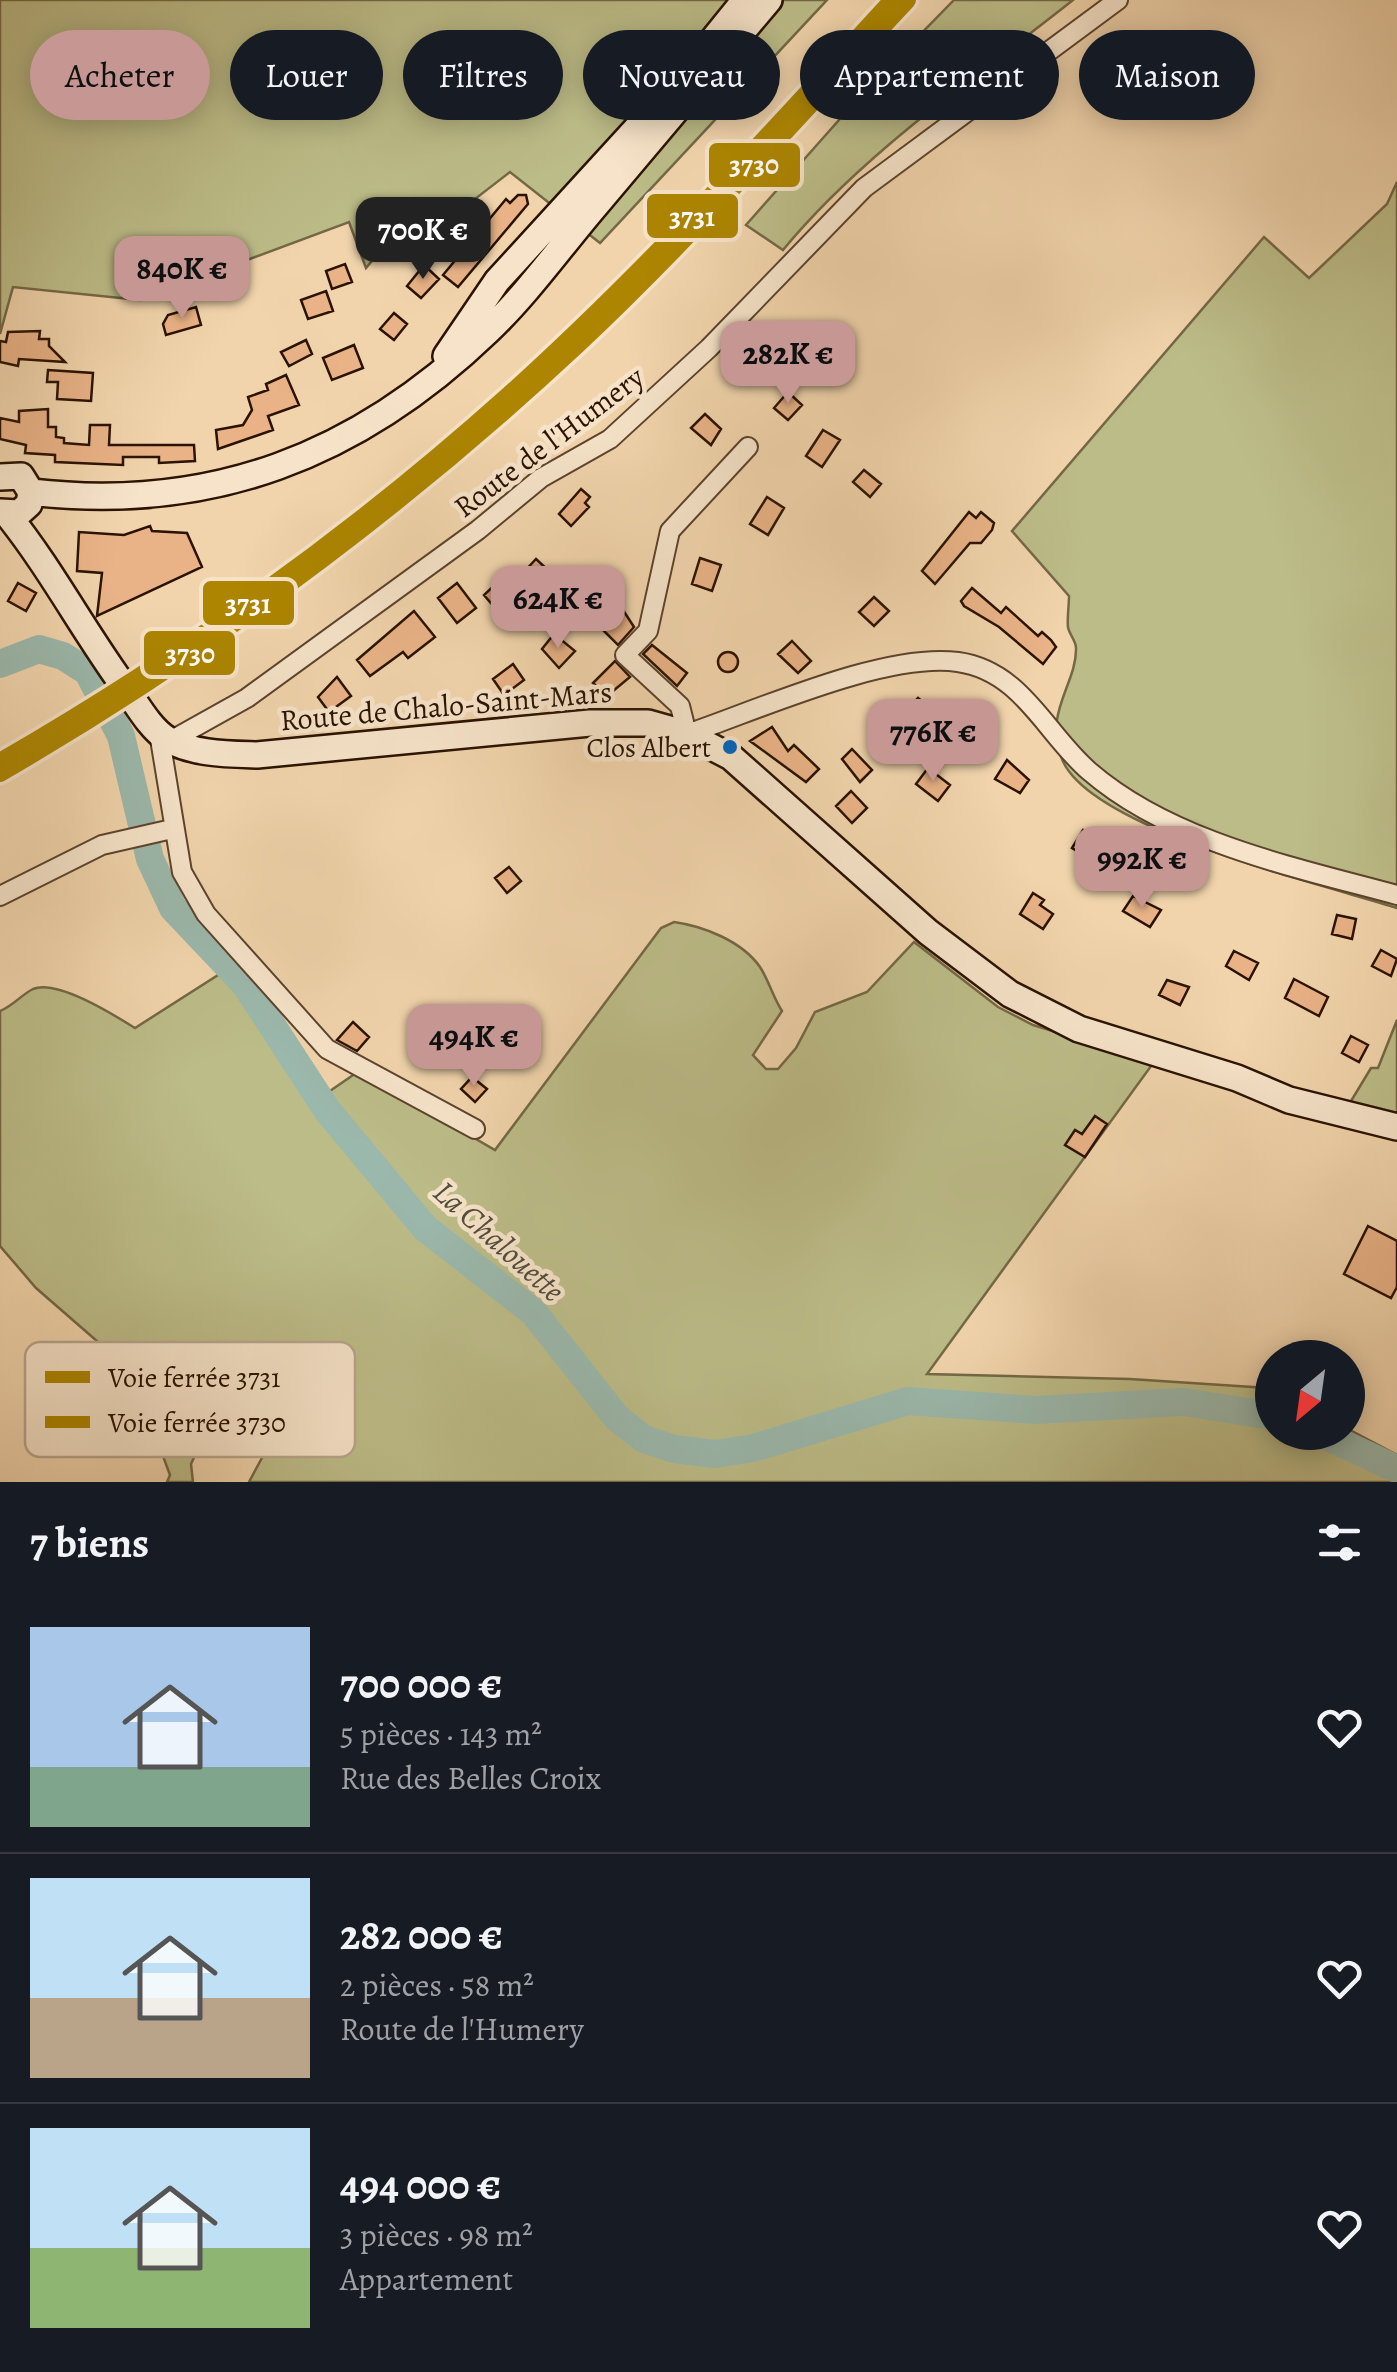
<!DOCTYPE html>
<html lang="fr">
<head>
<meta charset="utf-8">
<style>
  :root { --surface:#171b24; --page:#20242c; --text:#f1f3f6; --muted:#9ea1a6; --line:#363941; --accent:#c59692 }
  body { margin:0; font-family:Alegreya,serif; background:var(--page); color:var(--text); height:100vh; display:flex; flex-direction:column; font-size:38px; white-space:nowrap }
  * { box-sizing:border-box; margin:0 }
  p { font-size:32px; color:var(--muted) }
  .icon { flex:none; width:55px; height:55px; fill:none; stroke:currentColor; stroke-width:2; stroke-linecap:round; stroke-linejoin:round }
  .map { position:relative; height:1482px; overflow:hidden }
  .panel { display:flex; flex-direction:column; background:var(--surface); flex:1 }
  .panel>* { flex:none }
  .guide { position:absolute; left:30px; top:30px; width:1338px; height:90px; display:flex; gap:20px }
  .needle { width:65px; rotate:209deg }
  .fabs { position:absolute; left:1255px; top:1340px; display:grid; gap:20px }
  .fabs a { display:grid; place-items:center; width:110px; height:110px; border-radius:50%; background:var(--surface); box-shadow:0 5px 25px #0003; font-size:50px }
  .price { position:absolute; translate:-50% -85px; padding:0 22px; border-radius:20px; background:var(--accent); color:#111; font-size:32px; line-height:65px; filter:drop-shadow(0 2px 5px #0008) }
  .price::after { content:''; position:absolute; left:50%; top:60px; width:30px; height:22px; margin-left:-15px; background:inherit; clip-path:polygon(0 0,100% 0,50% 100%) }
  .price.active { background:#222; color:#fff }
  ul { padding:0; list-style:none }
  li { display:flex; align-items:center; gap:30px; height:250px; padding:0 30px }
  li+li { border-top:2px solid var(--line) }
  li span { display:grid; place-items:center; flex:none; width:280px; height:200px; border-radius:0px; color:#555 }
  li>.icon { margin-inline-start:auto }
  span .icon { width:120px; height:120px; fill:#fffc; stroke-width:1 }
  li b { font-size:42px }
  h2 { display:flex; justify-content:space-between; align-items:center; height:120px; padding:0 30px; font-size:42px }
  .chip { padding:0 35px; border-radius:45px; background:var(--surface); box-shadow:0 5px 25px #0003; font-size:35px; line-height:90px }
  .chip.active { background:var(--accent); color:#111 }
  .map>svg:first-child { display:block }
  .green { fill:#bcbc88; stroke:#746845; stroke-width:2.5 }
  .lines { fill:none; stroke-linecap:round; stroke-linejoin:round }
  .river { stroke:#9bb8ac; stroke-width:28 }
  .building { fill:#e9b387; stroke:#2b1302; stroke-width:2.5 }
  .street-casing { stroke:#5c432c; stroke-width:22 }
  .secondary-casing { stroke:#2b1302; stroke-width:30 }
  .street { stroke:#f6e3c9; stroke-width:18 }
  .secondary { stroke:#f6e3c9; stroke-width:25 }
  .rail-1-casing { stroke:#f6e3c9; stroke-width:25 }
  .rail-2-casing { stroke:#f6e3c9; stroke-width:25 }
  .rail-1 { stroke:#ad8500; stroke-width:18 }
  .rail-2 { stroke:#ad8500; stroke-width:18 }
  .bus-dot { fill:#0065bd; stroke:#f6e3c9; stroke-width:4 }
  .labels { text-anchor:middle; stroke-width:9; stroke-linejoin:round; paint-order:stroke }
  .bus-label { font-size:28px; fill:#2b1302; stroke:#f6e3c9; text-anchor:end }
  .street-label { font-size:30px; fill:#2b1302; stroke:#f6e3c9 }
  .water-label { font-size:32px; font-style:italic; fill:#524d3e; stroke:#f6e3c9 }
  .key { fill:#f6e3c9; stroke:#b9a58d; stroke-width:2.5 }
  .key-label { font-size:28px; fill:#2b1302 }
  .line-badge { stroke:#f6e3c9; stroke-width:4 }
  .badge-label { font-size:28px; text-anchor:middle; font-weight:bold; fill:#fff }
</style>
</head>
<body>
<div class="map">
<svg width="1397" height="1482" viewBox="0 0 1397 1482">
  <rect width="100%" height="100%" fill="#f1d4ac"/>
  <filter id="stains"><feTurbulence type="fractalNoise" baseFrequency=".002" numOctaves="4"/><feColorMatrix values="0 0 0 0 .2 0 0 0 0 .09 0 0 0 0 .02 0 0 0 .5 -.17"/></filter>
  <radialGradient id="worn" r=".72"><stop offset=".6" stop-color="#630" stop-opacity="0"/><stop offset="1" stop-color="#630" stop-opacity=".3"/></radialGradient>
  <path class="green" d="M0,0H827L600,243L510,172L418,243L399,228L366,268L349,222L140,300L13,287L0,334Z
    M954,0H1073C975,78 863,153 783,250L746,225L862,94Z
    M1397,182V908C1325,885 1089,829 1062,759C1043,712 1077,684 1076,648C1076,641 1069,634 1068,627C1067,617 1069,606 1069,596L1012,531L1264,237L1309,278L1387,204Z
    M674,922C703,926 742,941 760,967C769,981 773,997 782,1011L753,1055L766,1069H778L796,1048L815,1012L867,992L914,942L998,1007L1033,1025L1154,1062L927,1374L1130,1379L1268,1388L1272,1390V1432L1348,1429L1397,1455V1482H249L271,1441L216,1410L191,1464L193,1482H167L170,1475L160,1448L163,1437L153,1420L173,1379L106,1349L36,1288L0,1246V1011C13,1006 21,995 33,989C57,979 114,1015 135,1028L237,963L273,1007L327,1093L359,1071L495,1150L661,928Z
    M1397,1020V1117L1348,1106L1371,1068H1378Z"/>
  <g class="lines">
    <path class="river" d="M0,664L39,649L63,656L88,672L121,736L150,859L173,908L245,984L327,1110L425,1228L534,1313L617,1418L644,1439L674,1449L715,1454L753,1448L908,1401L1036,1410L1183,1402L1272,1416
      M1318,1432L1397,1469"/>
  </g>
  <path class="building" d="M518,195H526L528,204L458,287L443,275L506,199L510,203Z
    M345,264L352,282L332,289L326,271Z
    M424,265L439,279L421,298L407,286Z
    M326,291L333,311L308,319L301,300Z
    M196,307L201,325L166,335L163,324L168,315Z
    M394,313L407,324L394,340L380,329Z
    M40,331L39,339H49V346L65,362L19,359L18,366L0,362V341L6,342L8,332Z
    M306,340L312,354L289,366L281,352Z
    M354,345L363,368L332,380L323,358Z
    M48,370L93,373L91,401L57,399L58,382H47Z
    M286,375L299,405L268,416L273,430L218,449L216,430L243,425L252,410L248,397L268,390L266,384Z
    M788,392L802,405L788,420L774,408Z
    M48,409V427H56V437L64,438V443L89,445L90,425H110L109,445H194L195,461L159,463V457H123V465L55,462V455L25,453L26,445L0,439V418L19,422V411Z
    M705,414L721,429L711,445L691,428Z
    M823,430L840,440L822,467L806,456Z
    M864,470L881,484L870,497L853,482Z
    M581,489L590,497L585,503L589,507L571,526L559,514Z
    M767,497L784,508L768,535L750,524Z
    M969,512L976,518L981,512L994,523L992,530L981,543H970L935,584L922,571Z
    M150,526L152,531L187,533L202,567L97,616L102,573L77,571L79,532L124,535Z
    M700,558L721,565L712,591L692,584Z
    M536,559L550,572L502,616L484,595L502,578L510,587Z
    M18,583L36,593L26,611L8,601Z
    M457,583L476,608L457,623L438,598Z
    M609,586L623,600L619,604L634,627L618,645L603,630L605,621L590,607Z
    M972,588L1001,613L1006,607L1038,636L1042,632L1051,640L1056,647L1043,664L999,627L964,606L961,601Z
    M874,597L889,611L874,626L859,612Z
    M414,611L435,637L408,658L403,652L370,676L357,660Z
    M554,634L575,651L559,668L542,649Z
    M792,641L811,661L798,673L778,654Z
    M652,645L687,673L677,686L643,654Z
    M718 662a10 10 0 1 1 20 0a10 10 0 1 1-20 0Z
    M615,661L630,677L607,696L593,683Z
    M513,664L524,680L504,695L493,679Z
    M337,677L351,696L329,712L318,697Z
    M918,698L933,710L916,732L899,719Z
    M772,727L788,751L794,745L819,769L806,782L750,741Z
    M852,749L872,770L860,782L842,759Z
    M1007,760L1029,780L1020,793L995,779Z
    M928,768L950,785L938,801L916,784Z
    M851,791L867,808L852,823L836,806Z
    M1083,830L1112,841L1098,863L1072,848Z
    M509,867L521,881L507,893L495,878Z
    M1033,893L1044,900L1040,905L1053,914L1043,929L1020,914Z
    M1133,896L1161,910L1150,927L1123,911Z
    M1337,915L1356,919L1352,939L1332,934Z
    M1381,950L1397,959L1391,976L1372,966Z
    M1234,951L1258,963L1249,980L1226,966Z
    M1294,979L1328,997L1319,1016L1285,998Z
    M1167,980L1189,987L1180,1005L1159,995Z
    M353,1022L369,1037L357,1051L337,1040Z
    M449,1030L467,1046L454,1061L436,1044Z
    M1351,1036L1368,1045L1359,1062L1342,1053Z
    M472,1077L487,1089L475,1102L461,1089Z
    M1095,1116L1107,1124L1085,1157L1065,1145L1075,1130L1082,1134Z
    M1368,1226L1397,1241V1287L1391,1298L1344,1274Z"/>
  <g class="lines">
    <g class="street-casing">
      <path id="street" d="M748,447L670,531L648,631L625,655L680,706L687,734C758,710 885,652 958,662C1022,671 1045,733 1089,771C1171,842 1294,867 1397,895
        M159,733L182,872L206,914L327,1049L475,1129
        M170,741L247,698L478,530L541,478L610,439L709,348L864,188L1118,0
        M0,896L102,845L172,829"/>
    </g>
    <g class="secondary-casing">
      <path id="secondary" d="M707,47L745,0
        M446,356L497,281L669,93
        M0,477L21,476L31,492L29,504L19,513L0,512
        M31,492C211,513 358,456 488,331C528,293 561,246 597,204C654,136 711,68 769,0
        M7,514C52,570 85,634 128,692C139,708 151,729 167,739C192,754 229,754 257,755L590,723H648L687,734L731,757L928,932L1010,994L1079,1029L1237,1078L1289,1100L1397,1127"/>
    </g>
    <use href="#street" class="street"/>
    <use href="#secondary" class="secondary"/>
    <g class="rail-1-casing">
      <path id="rail-1" d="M0,762C182,657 352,536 508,396C645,273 769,135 893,0"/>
    </g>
    <g class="rail-2-casing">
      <path id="rail-2" d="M0,773C208,652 401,509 577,345C693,236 798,116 907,0"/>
    </g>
    <use href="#rail-1" class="rail-1"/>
    <use href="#rail-2" class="rail-2"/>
  </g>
  <circle class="bus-dot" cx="730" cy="747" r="9"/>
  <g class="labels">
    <g class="bus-label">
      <text x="711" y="757">Clos Albert</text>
    </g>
    <g class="street-label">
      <text transform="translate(549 442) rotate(-37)" y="10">Route de l'Humery</text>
      <text transform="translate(446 706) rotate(-5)" y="10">Route de Chalo-Saint-Mars</text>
    </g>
    <g class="water-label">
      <text transform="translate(499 1241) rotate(42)" y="11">La Chalouette</text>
    </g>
  </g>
  <rect x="25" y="1342" width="330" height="115" rx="15" class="key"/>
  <rect x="45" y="1371" width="45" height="12" fill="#ad8500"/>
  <rect x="45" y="1416" width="45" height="12" fill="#ad8500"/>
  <g class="key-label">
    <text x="108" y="1387">Voie ferrée 3731</text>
    <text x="108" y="1432">Voie ferrée 3730</text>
  </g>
  <g class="line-badge">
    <rect x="707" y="141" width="95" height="48" rx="10" fill="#ad8500"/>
    <rect x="645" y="192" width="95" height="48" rx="10" fill="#ad8500"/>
    <rect x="201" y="579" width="95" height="48" rx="10" fill="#ad8500"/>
    <rect x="142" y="629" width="95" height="48" rx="10" fill="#ad8500"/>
  </g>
  <g class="badge-label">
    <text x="754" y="174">3730</text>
    <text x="692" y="226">3731</text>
    <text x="248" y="613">3731</text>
    <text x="190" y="663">3730</text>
  </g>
  <rect width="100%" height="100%" filter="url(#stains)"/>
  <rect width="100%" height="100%" fill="url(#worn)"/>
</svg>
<div class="fabs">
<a><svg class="needle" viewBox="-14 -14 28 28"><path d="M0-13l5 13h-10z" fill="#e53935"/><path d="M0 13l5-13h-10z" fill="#9ea1a6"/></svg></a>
</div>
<b class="price active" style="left:423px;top:282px">700K €</b>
<b class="price" style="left:182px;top:321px">840K €</b>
<b class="price" style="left:788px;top:406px">282K €</b>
<b class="price" style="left:558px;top:651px">624K €</b>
<b class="price" style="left:933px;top:784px">776K €</b>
<b class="price" style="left:1142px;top:911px">992K €</b>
<b class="price" style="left:474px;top:1089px">494K €</b>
<div class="guide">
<a class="chip active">Acheter</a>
<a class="chip">Louer</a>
<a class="chip">Filtres</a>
<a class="chip">Nouveau</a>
<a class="chip">Appartement</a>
<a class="chip">Maison</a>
</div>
</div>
<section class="panel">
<h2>7 biens<svg class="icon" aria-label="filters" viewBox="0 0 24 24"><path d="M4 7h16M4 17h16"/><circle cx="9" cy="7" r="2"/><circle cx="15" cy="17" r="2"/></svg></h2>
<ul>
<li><span style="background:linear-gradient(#a9c7e8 70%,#7fa58c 0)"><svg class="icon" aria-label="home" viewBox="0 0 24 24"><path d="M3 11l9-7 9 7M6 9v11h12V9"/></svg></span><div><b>700 000 €</b><p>5 pièces · 143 m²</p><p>Rue des Belles Croix</p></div><svg class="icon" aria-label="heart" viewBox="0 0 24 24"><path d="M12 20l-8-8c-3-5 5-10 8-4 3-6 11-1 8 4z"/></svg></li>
<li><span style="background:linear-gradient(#bfe0f5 60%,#b9a48a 0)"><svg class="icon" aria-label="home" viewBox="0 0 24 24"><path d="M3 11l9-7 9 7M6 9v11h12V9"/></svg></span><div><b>282 000 €</b><p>2 pièces · 58 m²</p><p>Route de l'Humery</p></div><svg class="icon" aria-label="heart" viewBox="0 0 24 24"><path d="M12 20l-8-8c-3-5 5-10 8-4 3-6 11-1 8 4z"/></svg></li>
<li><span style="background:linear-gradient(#bfe0f5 60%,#8fb573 0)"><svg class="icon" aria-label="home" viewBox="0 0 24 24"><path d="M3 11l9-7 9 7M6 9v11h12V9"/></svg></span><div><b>494 000 €</b><p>3 pièces · 98 m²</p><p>Appartement</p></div><svg class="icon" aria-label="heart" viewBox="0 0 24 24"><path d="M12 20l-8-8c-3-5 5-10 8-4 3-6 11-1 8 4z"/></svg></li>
</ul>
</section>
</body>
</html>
